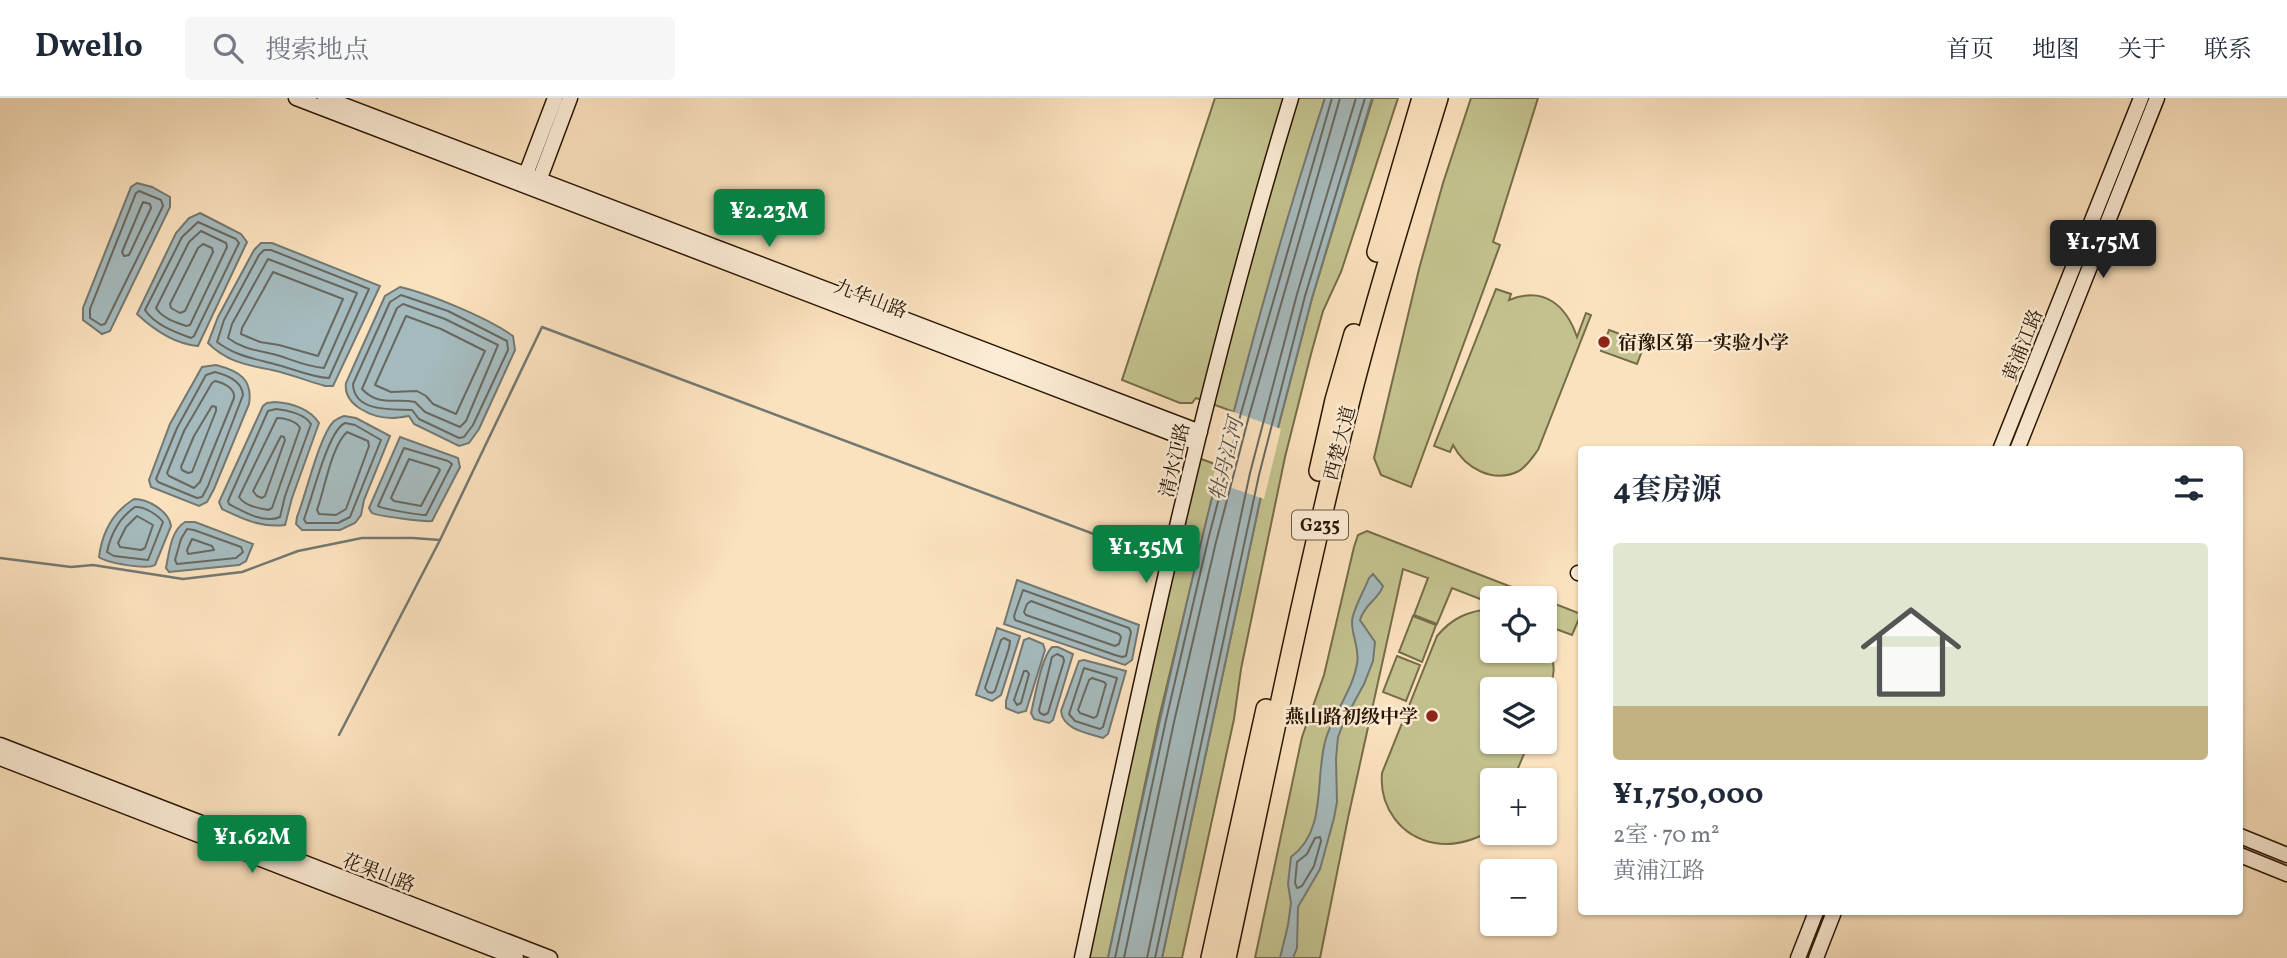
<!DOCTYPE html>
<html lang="zh">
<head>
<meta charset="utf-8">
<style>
  :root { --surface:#fff; --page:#f6f6f7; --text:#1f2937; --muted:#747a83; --line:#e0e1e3; --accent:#0b8043 }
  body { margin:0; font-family:Vollkorn,"Noto Serif SC",serif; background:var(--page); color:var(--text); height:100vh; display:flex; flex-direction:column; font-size:26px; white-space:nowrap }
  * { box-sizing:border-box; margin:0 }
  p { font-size:23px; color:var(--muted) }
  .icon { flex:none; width:38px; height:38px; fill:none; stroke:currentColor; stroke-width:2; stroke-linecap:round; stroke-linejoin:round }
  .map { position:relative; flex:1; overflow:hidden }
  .drawer { position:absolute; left:1578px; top:348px; width:665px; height:469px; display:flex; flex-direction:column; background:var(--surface); border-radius:7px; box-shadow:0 2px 5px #0004 }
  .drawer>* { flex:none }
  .fabs { position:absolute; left:1480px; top:488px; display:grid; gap:14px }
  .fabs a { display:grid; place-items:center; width:77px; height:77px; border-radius:7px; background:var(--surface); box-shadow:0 2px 5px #0004; font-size:35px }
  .price { position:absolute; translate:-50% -60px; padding:0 16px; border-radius:7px; background:var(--accent); color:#fff; font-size:23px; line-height:46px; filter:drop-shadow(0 2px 4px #0008) }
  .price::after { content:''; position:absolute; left:50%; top:42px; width:21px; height:16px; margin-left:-10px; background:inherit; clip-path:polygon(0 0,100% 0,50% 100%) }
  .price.current { background:#222; color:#fff }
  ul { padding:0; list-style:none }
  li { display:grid; align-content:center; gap:14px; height:371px; padding:0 35px }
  li span { display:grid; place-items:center; height:217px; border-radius:7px; color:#555 }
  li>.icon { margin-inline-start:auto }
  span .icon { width:126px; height:126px; fill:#fffc; stroke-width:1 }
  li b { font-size:30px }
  h2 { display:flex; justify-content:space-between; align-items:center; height:84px; padding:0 35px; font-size:30px }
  header { display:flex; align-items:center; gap:42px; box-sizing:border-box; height:98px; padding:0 35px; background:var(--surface); border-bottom:2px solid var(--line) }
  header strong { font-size:33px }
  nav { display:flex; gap:38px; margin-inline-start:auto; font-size:24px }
  .search { width:490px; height:63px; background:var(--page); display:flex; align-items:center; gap:18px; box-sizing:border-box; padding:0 24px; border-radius:7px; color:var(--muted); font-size:26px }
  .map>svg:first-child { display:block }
  .green { fill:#c3c28e; stroke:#766c48; stroke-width:2 }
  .water { fill:#a5babd; stroke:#747872; stroke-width:2 }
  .pier { fill:#fbe2be }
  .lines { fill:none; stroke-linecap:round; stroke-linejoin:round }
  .shore { stroke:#686860; stroke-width:2 }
  .stream { stroke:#747872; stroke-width:2.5 }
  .secondary-casing { stroke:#2a1502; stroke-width:17 }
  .highway-casing { stroke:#2a1502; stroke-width:22 }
  .secondary { stroke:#fcecd5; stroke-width:14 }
  .highway { stroke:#fbe2be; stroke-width:19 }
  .poi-dot { fill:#8f2418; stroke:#fcecd5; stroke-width:2.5 }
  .labels { text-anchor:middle; stroke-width:5; stroke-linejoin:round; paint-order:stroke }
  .shield { fill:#fcecd5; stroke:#695641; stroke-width:2 }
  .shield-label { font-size:18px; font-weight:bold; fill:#2a1502 }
  .street-label { font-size:19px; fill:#2a1502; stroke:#fcecd5 }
  .poi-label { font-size:19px; font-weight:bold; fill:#2a1502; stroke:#fcecd5; text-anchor:start }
  .water-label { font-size:21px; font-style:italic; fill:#554f43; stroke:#fcecd5 }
</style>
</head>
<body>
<header>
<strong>Dwello</strong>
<div class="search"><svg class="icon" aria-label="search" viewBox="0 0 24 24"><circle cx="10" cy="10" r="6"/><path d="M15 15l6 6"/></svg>搜索地点</div>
<nav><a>首页</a><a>地图</a><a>关于</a><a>联系</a></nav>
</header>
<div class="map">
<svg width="2287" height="860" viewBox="0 0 2287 860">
  <rect width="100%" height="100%" fill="#fbe2be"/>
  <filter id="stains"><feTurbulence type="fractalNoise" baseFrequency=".00286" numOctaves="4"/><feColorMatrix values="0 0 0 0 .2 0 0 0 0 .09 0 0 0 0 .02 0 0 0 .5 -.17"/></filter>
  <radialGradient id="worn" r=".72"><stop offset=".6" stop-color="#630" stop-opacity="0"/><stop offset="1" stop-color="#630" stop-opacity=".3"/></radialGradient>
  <path class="green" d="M1215,0H1325L1308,54L1234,314L1196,300L1192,305H1180L1122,282Z
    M1373,0H1398L1341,174L1323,213L1311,256L1285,359L1241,571L1234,621L1182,860H1162L1265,379L1312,200Z
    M1471,0H1538L1493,144L1500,147L1411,389L1381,377L1374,360L1419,171L1443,85Z
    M1496,191L1511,196L1509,202C1544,188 1566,207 1577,239L1586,215L1591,217L1538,352C1532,360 1527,368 1519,373C1493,386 1465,370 1453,347L1450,354L1434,348Z
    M1609,232L1645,245L1637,266L1601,253Z
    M1196,359L1220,368L1159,620L1108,860H1086Z
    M1367,433L1540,500H1493V506L1452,490L1437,526L1414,517L1428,480L1403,471L1348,720L1320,860H1255L1302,639L1324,577L1354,449L1358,437Z
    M1545,502L1581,516L1572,537L1545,527Z
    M1491,511L1493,512V553H1545V543C1558,567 1555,578 1545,602V592H1493V644H1529L1513,682H1493V732C1476,741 1454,749 1435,745C1400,739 1379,708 1382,675L1437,538C1452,520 1468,513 1491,511Z
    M1413,518L1436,527L1422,564L1399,554Z
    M1397,558L1420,567L1406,603L1383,594Z"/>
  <path class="water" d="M1325,0H1372L1312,200L1265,379L1162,860H1108C1170,571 1233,281 1325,0Z
    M137,85L152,89L170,99V109L110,233L102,236L83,222V210L131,89Z
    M200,115L241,136L247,144L198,248C175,246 153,231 137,216L176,135L189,120Z
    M261,145H272L380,188L333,288H325C308,283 290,276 272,272C247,267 227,264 208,245L218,219L254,152Z
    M400,189C430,196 488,220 513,238L515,252L479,331L469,345L459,348L414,326L409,318C403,319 397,320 392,320C372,320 343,307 346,285L385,198Z
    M216,267C239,273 253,281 249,306L214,391L207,404L199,408L151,389L149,382L170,326L202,269Z
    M275,304C292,305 310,311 319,325L292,400L285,427C261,430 243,421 222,411L219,404L263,308L267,305Z
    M344,318L356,320L390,338L364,402L361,417L355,425L340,432H302L296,426L297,419C306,397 319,338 334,323C337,321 341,319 344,318Z
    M400,339L458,360L460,369L432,423C425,424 377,418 372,415C371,414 370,412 369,410Z
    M134,401C148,401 169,413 171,428L155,467C147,472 107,465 99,459C102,435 113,414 134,401Z
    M185,424H195L253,446L246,463L239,467L169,474L166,470C169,455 171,432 185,424Z
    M1373,476L1383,488C1379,501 1365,505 1360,522L1375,544L1373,563L1364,586L1345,621L1338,639L1336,661L1337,704L1334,720L1320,771L1298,809L1297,850L1293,860H1280L1288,827L1291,805L1288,786L1291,759C1328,732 1314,680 1326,640C1334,615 1352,593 1357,566C1360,549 1352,540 1352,524C1352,513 1365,491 1369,480Z
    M1017,482L1139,527L1132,562L1125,567L1004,526Z
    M997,530L1020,538L1001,597L992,603L976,597Z
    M1029,540L1043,546L1045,552L1026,613L1018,615L1006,610V603L1024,542Z
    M1052,549H1058L1073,556L1053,622L1049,625L1034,621L1031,615C1035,599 1041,560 1052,549Z
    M1084,562L1126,573L1108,636L1103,640C1088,635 1063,632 1061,613L1079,563Z"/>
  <path class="pier" d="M1231,313L1281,331L1264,401L1212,383Z"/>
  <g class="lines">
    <path class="shore" d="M139,93L161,102L163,108L105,226L101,227L90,220V211L136,95Z
      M143,104L150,106L151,110L129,157L124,158L122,154Z
      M198,124L236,141L239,145L194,238L191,240C175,234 155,227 145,212L182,139Z
      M201,133L226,145L227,149L190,227L186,228C175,224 162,220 156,210L189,144Z
      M203,146L212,150L213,154L185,213L180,215L171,210L170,206L198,150Z
      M264,152H271L369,191L329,280C310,279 292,270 274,266C252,260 236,258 217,244L224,222L259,157Z
      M268,161L357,195L324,270C309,269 295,263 280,258C261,252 245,253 228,240L232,226Z
      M273,174L343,201L318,258L279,247L260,244L241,236L242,230Z
      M401,197L448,213L507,243L508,252L473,327L464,339L459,340L419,321L412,312C393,311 354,315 353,286L390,204Z
      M403,206L445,221L498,247L466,323L460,329L425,314L415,304C395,300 379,309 362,291L397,210Z
      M406,218L441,231L485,253L456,316L433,306L426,298L417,293L391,294L375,287Z
      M215,274C227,277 242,283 243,297L208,388L202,399L197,400L158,384L156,381L177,330L206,277Z
      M215,283C224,285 235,290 234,300L200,384L194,390L169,378L167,375L184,333L212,285Z
      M212,308L216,309V313L192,374L188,375L182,372L181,369L194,338Z
      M276,311C287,312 305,316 311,326L285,398L280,419C264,426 244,414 229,406L228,403L268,313Z
      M277,320C284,320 297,323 300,330L272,410L268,412C258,410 245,408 239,399Z
      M345,325L355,327L381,342L350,419L338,425H306L304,421C312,401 328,332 345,325Z
      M347,334L368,343L369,348L346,411L336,417L319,416L317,412C325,390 331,349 347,334Z
      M281,338L284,339L285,342L265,398L262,400L257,398L253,393Z
      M404,350L448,363L452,366L426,417C419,417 382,411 378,408Z
      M409,361L438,370L440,372L421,408L394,403L391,400Z
      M135,409C144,408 158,417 163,424L148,462L114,458L107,454C111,435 119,420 135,409Z
      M137,418L153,427L145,450L141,452L120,449L118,445L126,429Z
      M187,431L194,432L241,449L243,454L236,460L177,466L175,462L181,441Z
      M192,441L212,448L214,452L188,456L187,452Z
      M1023,492L1129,530L1131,534L1126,558L1122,559L1115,557L1015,522L1014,518Z
      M1031,503L1119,536L1121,539L1119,546L1115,548L1026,517L1024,514L1027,506Z
      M1004,540L1010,543L1009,550L995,593L992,595L988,594L985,590L1001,542Z
      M1057,556L1063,559L1064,563L1048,615L1044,617L1040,615L1039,612L1052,559Z
      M1084,570L1117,580L1103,629L1100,631L1075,623L1069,616Z
      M1024,573H1027L1029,576L1021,605L1017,607L1014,602Z
      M1092,580L1104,584L1106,586L1097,618L1094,620L1080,615L1078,612L1089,582Z
      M1320,739L1321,743L1314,768L1302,788L1297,790L1295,785L1297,764L1307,756L1315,740Z
      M1115,860L1166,622L1208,442L1241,315L1332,0
      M1124,860L1174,624L1216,444L1249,318L1340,0
      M1147,860L1250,375L1297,196L1356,0
      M1155,860L1259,377L1305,198L1365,0"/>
    <path class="stream" d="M0,460L71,469L93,467L183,481L242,474L298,453L362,440H413L440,442
      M339,637L440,442L542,229L1155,459"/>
    <g class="secondary-casing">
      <path id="secondary" d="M296,0L1197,345
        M325,0L1200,334
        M523,84L555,0
        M537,88L570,0
        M2000,352L2141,0
        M2017,352L2157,0
        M1578,475L1582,476
        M0,647L550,860
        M0,660L516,860
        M2240,738L2287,757
        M2240,757L2287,776
        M1082,860C1143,572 1205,282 1291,0
        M1798,860L1816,814
        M1816,860L1834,814"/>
    </g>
    <g class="highway-casing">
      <path id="highway" d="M1377,154L1422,0
        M1319,373L1335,302L1354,236
        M1211,860L1266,611
        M1226,860C1266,675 1303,489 1349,306C1375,203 1407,101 1438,0"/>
    </g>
    <use href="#secondary" class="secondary"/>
    <use href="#highway" class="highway"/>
  </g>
  <g class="poi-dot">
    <circle cx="1604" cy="244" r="7"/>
    <circle cx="1432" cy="618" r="7"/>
  </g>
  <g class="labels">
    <rect class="shield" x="1292" y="412.5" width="56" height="29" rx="5"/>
    <g class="shield-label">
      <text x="1320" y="433">G235</text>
    </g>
    <g class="street-label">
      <text transform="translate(871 200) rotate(21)" y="7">九华山路</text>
      <text transform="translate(2022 247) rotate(-68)" y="7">黄浦江路</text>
      <text transform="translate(1339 345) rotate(-76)" y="7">西楚大道</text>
      <text transform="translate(1174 362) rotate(-77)" y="7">清水江路</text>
      <text transform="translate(379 774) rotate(21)" y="7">花果山路</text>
    </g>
    <g class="poi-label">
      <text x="1618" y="251">宿豫区第一实验小学</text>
      <text x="1418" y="625" text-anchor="end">燕山路初级中学</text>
    </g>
    <g class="water-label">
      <text transform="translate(1226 361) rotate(-76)" y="7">牡丹江河</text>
    </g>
  </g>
  <rect width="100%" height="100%" filter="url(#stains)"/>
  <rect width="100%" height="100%" fill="url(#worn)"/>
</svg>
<div class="fabs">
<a><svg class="icon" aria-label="locate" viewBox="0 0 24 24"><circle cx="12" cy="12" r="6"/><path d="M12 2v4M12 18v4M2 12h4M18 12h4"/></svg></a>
<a><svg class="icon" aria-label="layers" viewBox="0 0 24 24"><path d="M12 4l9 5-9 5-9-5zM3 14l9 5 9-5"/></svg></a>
<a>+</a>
<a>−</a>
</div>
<b class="price" style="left:769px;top:151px">¥2.23M</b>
<b class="price current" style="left:2103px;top:182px">¥1.75M</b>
<b class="price" style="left:1146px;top:487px">¥1.35M</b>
<b class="price" style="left:252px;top:777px">¥1.62M</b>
<section class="drawer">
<h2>4套房源<svg class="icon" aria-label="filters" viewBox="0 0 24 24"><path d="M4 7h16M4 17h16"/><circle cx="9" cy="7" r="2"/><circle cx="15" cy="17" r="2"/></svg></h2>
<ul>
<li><span style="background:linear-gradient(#dfe7d0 75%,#c2b280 0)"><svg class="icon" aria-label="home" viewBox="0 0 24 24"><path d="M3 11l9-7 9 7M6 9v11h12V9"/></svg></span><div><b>¥1,750,000</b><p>2室 · 70 m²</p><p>黄浦江路</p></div></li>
</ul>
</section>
</div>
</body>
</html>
